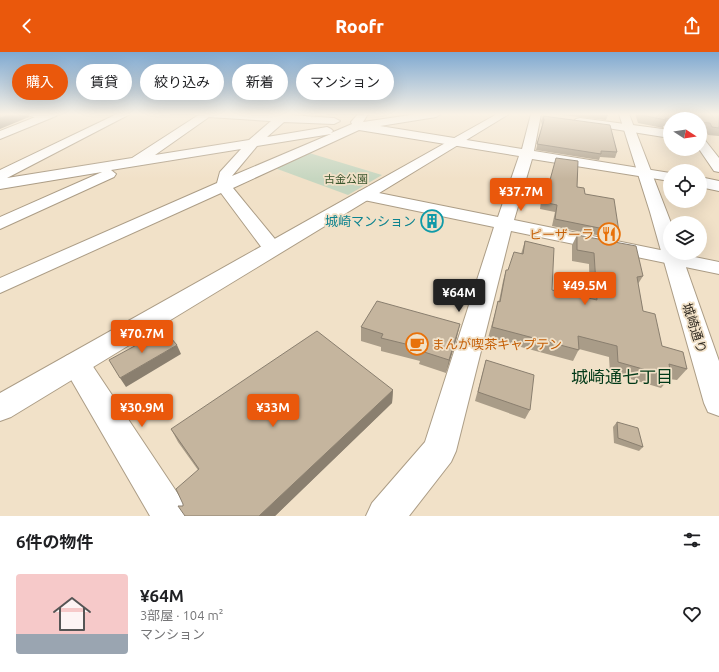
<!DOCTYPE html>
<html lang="ja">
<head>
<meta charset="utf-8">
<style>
  :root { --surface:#fff; --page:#f6f6f6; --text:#202124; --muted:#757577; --accent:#ea580c }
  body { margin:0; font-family:Ubuntu,"Noto Sans JP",sans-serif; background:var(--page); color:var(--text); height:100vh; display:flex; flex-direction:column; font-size:15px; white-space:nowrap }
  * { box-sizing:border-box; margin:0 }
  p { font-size:13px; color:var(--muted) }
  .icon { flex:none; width:22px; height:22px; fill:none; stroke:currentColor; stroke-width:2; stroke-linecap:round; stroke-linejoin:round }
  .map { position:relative; height:464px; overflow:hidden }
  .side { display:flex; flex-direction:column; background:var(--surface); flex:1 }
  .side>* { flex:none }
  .banner { position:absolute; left:12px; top:12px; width:400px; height:36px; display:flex; gap:8px }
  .needle { width:26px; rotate:102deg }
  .controls { position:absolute; left:663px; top:60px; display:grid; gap:8px }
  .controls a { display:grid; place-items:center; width:44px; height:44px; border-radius:50%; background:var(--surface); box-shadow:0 4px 16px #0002; font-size:20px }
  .price { position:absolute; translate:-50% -34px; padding:0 9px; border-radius:4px; background:var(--accent); color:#fff; font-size:13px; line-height:26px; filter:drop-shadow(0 1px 2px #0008) }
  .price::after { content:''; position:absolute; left:50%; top:24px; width:12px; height:9px; margin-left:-6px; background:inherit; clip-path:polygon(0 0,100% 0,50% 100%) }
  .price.on { background:#222; color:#fff }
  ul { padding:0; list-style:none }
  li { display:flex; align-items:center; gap:12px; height:100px; padding:0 16px }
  li span { display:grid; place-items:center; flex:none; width:112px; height:80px; border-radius:4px; color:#555 }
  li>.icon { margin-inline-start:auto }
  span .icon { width:48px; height:48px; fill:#fffc; stroke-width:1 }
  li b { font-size:17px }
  h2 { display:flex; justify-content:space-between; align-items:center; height:48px; padding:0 16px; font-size:17px }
  .pill { padding:0 14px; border-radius:18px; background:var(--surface); box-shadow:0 4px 16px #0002; font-size:14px; line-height:36px }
  .pill.on { background:var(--accent); color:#fff }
  header { display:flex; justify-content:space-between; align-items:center; height:52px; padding:0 16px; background:var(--accent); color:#fff; font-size:18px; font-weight:800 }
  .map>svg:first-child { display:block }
  .green { fill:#c6d6c0 }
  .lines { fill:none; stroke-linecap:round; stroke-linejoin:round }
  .minor-casing { stroke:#ac9d86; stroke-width:2 }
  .tertiary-casing { stroke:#ac9d86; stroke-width:2 }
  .minor { fill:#fff; fill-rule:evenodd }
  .tertiary { fill:#fff; fill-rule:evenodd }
  .wall { fill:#a99c88 }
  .shaded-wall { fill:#8a7f6f }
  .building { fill:#c5b59e; stroke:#8a7f6f }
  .labels { text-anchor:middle; stroke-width:3.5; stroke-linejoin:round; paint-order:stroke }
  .far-park-label { font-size:11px; fill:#3a562e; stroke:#f1e1c8 }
  .culture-label { font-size:13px; fill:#0d838f; stroke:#f1e1c8; text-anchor:end }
  .food-label { font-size:13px; fill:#c56008; stroke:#f1e1c8; text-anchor:end }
  .street-label { font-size:13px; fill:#322c23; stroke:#f1e1c8 }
  .near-neighbourhood-label { font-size:17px; fill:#003918; stroke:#f1e1c8 }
</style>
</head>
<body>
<header><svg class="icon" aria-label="back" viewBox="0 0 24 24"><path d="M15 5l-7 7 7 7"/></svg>Roofr<svg class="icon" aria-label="share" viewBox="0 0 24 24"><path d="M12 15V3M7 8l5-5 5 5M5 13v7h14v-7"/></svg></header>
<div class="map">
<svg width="719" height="464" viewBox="0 0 719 464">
  <rect width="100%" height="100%" fill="#f1e1c8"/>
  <path class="green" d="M306,100L382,123L348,143L272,115Z"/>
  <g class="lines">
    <g class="minor-casing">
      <path id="minor" d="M28,62H53L54,63C49,68 32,67 28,62Z
        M117,62H130L7,126L132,106L200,62H291L290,63L334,66L340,69L334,72L284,70L267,85L327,75L331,77L333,79L331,81L352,72L351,70L358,62H368L363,70L417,62H441L436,65L380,74L522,97L531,62H541L534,99L670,121V129L532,107L514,168L719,210V222L511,179L456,399L451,410L409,464H366L372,451L425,390L494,175L364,148L358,146L356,143L358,140L364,138L498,165L519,104L359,78L233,136L279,192L282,196L279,200L272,202L265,200L221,141L0,241V226L217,131L220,120L241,97L111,118L116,122L114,125L0,177V165L102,120L0,137V118ZM209,65L271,69L249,88L155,103ZM331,82L232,124L257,94Z
        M580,66L670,78V86L576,71L574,69L576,67Z
        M700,86L704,87L719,106V120L714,119L699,97Z
        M700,125L719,129V139L700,135Z
        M76,301L86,304L184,451L190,464H150L62,312L66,304Z"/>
    </g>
    <g class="tertiary-casing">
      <path id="tertiary" d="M43,62H57L56,64L0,87V79Z
        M497,62H509L11,365L0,369V341Z
        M619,62H629L671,171L670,201H681L719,309V364L708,360L704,351L650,160Z"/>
    </g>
    <use href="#minor" class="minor"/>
    <use href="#tertiary" class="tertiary"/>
  </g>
  <path class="wall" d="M552,62H607L608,63L606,68Z
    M635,62H719V84L708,83L706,79L700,78V67H670V74H663V76L638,71Z
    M543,64L617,100L615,106L600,105L599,108L536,98L542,73L541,69Z
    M547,128L577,135L619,180L616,187L552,174L555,160L540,157L542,142Z
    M577,183L643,224L638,232L643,259L662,294L687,317L677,328L669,327L661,336L610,321L609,305L579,297L573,309L488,286L495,261L498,249H499L503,229L506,218H508L521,202L525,189L552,238L590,247L589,212L572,209V193Z
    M361,275L457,285L446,321L419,312L420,309L381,299V295L361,289Z
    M486,308L530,358L525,367L475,349Z
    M393,338L392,351L275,464H185L183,454V452L198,418L178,390L171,377Z
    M617,370L643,395L639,399L614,391L613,375Z"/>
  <path class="shaded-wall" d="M11,62H28L29,65L0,77V66Z
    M460,272L457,285L446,321L449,308Z
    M177,293L181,302L126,335L120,326Z
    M393,338L392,351L275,464H259Z"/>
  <path class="building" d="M0,62H11L0,66Z
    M595,62H607L608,63Z
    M640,62H719V76L712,75L710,71L700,70V67H675L665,66L666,68L641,63Z
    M543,64L610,73L617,100L601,99V102L537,92L544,68Z
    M556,106L578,109L577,135L584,136L585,142L614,147L619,180L555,167L557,153L543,150L544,136H546L547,128H550Z
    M577,183L636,194L643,224L637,225L643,259L655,262L662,294L683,300L687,317L669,312L671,325L618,310L617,294L578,284L579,298L492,275L498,249L500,250L506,218H508L514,200L523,202L525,189L554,196L552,238L597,248L594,201L577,198Z
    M377,249L460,272L449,308L421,299L422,296L381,286L383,282L361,275Z
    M164,278L177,293L120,326L109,308Z
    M317,279L393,338L259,464H185L178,454H183V452L176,437L199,417L171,377Z
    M486,308L534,323L530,358L478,340Z
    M617,370L638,376L643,395L618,386Z"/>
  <linearGradient id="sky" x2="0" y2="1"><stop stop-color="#7fa9d1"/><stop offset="0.49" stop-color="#f9f2e6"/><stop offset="1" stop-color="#f9f2e6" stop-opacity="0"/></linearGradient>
  <rect width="719" height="127" fill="url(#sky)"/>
  <defs>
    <g id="building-ring" transform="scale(1.15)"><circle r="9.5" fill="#f1e1c8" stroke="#0f9aa8" stroke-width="1.5"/><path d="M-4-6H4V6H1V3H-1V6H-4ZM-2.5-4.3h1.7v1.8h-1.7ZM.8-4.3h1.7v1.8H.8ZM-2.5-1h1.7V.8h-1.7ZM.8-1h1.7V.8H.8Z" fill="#0f9aa8"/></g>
    <g id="restaurant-ring" transform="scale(1.15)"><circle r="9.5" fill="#f1e1c8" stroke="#e8710a" stroke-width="1.5"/><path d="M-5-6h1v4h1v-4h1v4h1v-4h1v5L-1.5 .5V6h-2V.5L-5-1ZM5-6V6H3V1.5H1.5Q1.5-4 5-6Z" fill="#e8710a"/></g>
    <g id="cafe-ring" transform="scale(1.15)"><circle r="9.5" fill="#f1e1c8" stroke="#e8710a" stroke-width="1.5"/><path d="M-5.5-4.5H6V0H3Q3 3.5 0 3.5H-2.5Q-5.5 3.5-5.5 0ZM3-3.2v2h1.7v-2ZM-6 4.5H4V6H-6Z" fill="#e8710a"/></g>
  </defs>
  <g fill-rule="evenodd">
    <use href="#building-ring" x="432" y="169"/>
    <use href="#restaurant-ring" x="609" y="182"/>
    <use href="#cafe-ring" x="417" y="292"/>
  </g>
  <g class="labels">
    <g class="far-park-label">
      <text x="346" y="131">古金公園</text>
    </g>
    <g class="culture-label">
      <text x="416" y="174">城崎マンション</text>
    </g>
    <g class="food-label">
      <text x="594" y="187">ピーザーラ</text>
      <text x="432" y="297" text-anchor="start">まんが喫茶キャプテン</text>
    </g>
    <g class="street-label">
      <text transform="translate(695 276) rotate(72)" y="5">城崎通り</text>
    </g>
    <g class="near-neighbourhood-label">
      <text x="622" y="331">城崎通七丁目</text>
    </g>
  </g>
</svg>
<div class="controls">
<a><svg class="needle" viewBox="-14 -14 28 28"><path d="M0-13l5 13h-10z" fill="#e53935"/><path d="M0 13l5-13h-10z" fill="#757577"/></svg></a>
<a><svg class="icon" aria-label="locate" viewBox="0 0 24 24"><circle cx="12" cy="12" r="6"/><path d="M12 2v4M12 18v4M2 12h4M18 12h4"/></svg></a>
<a><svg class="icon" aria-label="layers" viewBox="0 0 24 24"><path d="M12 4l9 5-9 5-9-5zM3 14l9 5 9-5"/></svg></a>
</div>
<b class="price" style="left:521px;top:160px">¥37.7M</b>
<b class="price" style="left:585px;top:254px">¥49.5M</b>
<b class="price on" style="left:459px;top:261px">¥64M</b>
<b class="price" style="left:142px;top:302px">¥70.7M</b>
<b class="price" style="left:142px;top:376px">¥30.9M</b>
<b class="price" style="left:273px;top:376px">¥33M</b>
<div class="banner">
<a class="pill on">購入</a>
<a class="pill">賃貸</a>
<a class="pill">絞り込み</a>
<a class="pill">新着</a>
<a class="pill">マンション</a>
</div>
</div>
<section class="side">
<h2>6件の物件<svg class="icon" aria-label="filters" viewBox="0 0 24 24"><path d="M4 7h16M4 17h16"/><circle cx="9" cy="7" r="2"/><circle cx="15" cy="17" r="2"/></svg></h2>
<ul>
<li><span style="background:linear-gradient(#f6c9c9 75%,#9aa5b1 0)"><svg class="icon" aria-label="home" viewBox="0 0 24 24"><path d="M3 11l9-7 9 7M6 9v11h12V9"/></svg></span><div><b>¥64M</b><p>3部屋 · 104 m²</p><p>マンション</p></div><svg class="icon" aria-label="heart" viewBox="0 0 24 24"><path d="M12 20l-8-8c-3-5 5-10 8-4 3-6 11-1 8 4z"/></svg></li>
</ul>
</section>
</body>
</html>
